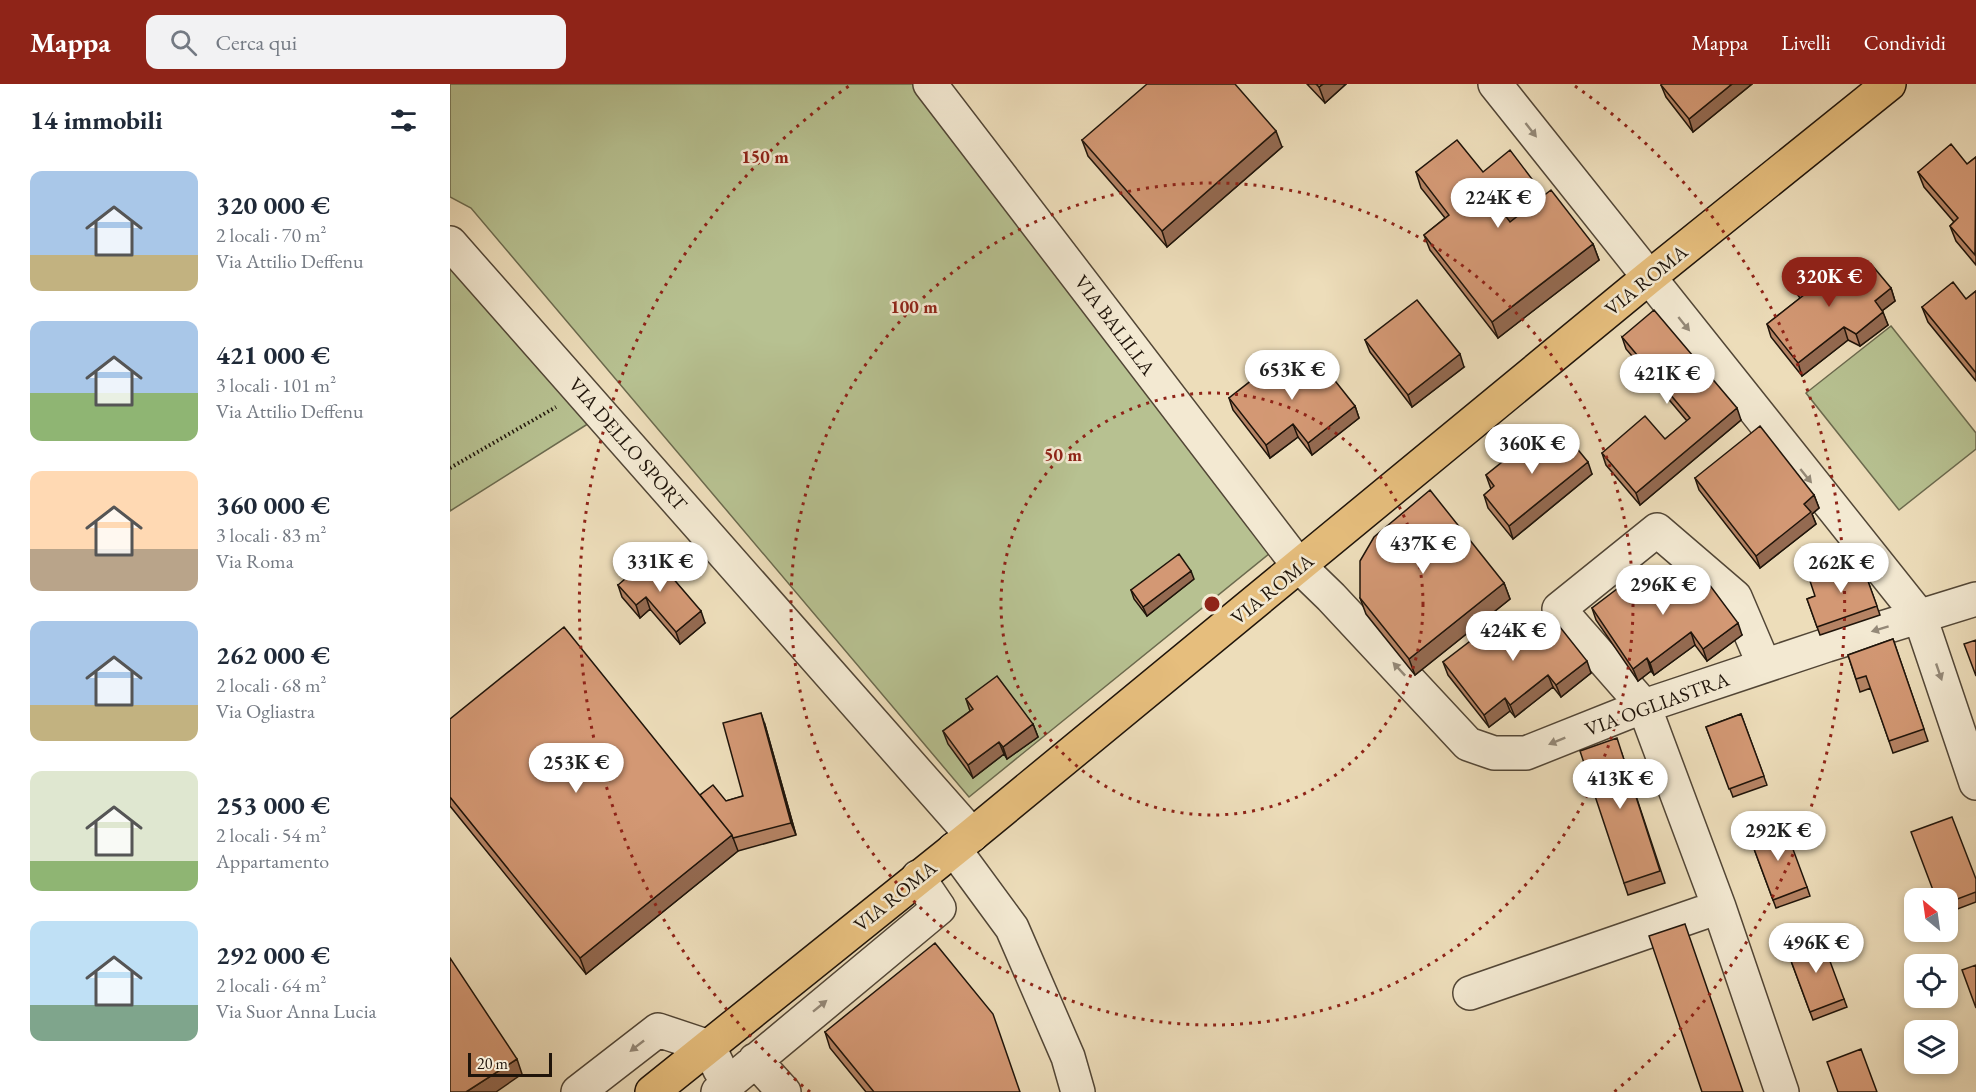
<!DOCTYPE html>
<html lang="it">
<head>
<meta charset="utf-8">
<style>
  :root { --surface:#fff; --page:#f2f2f3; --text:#1f2937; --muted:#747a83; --accent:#8f2418 }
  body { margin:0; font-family:"EB Garamond",serif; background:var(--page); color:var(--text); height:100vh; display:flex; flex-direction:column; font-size:22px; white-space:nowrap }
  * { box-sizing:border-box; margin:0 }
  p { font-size:20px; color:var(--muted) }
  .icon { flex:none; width:33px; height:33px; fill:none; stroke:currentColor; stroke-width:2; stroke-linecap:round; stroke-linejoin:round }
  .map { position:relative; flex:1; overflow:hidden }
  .details { display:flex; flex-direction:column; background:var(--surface); width:450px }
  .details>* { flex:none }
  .needle { width:39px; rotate:331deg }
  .controls { position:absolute; left:1454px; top:804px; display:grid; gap:12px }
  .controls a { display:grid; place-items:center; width:54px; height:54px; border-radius:12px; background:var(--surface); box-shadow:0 3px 9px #0003; font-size:30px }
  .scale { position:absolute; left:18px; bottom:15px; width:84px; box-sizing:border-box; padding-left:6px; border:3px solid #1f140a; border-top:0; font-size:16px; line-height:21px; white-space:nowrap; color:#1f140a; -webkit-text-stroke:4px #f3e9d2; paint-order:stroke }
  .price { position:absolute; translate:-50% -51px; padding:0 14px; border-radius:21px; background:#fff; color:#222; font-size:20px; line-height:39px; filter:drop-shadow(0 2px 3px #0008) }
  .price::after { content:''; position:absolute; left:50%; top:36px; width:18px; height:14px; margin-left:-9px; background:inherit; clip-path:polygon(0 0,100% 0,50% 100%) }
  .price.active { background:var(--accent); color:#fff }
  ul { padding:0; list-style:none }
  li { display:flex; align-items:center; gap:18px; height:150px; padding:0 30px }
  li span { display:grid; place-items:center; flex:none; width:168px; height:120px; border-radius:12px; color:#555 }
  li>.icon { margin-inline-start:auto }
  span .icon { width:72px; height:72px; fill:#fffc; stroke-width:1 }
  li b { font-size:26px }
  h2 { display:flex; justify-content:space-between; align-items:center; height:72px; padding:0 30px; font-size:26px }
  header { display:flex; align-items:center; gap:36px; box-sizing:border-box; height:84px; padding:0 30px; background:var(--accent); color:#fff }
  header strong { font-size:28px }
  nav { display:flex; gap:33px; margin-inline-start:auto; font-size:21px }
  .search { width:420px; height:54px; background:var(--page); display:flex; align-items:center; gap:15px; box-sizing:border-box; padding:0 21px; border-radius:12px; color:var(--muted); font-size:22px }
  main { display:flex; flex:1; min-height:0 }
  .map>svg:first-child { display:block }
  .green { fill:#b7c191; stroke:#6b6a4e; stroke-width:1.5 }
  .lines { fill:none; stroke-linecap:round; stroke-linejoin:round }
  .minor-casing { stroke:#524636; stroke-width:36 }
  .major-casing { stroke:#1f140a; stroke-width:36 }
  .path { stroke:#1f140a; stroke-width:4; stroke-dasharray:1.5 3; stroke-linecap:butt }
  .minor { stroke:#f3e9d2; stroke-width:33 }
  .major { stroke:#e6be7d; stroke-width:33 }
  .wall { fill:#b58364; stroke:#1f140a; stroke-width:1.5 }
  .shaded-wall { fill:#946a51; stroke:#1f140a; stroke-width:1.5 }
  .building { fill:#d39874; stroke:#1f140a; stroke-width:1.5 }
  .oneway { fill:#948978 }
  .ring { fill:none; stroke:#8f2418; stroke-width:3; stroke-dasharray:3 6 }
  .labels { text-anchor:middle; stroke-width:5; stroke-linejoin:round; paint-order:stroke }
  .street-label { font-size:20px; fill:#1f140a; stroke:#f3e9d2 }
  .centre { fill:#8f2418; stroke:#f3e9d2; stroke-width:3 }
  .ring-label { font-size:18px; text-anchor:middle; font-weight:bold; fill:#8f2418; stroke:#f3e9d2; stroke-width:5; stroke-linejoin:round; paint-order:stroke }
</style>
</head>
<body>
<header>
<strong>Mappa</strong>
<div class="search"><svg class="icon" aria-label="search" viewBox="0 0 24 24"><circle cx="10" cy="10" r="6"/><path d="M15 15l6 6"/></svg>Cerca qui</div>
<nav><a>Mappa</a><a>Livelli</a><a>Condividi</a></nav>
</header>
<main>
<section class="details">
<h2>14 immobili<svg class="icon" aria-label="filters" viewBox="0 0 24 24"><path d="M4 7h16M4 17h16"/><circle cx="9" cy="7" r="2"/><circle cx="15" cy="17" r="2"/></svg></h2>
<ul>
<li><span style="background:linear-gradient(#a9c7e8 70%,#c2b280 0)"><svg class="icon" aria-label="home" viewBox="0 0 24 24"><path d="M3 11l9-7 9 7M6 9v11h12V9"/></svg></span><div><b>320 000 €</b><p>2 locali · 70 m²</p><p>Via Attilio Deffenu</p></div></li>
<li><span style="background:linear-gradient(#a9c7e8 60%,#8fb573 0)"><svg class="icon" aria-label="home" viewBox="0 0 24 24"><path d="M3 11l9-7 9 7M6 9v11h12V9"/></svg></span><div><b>421 000 €</b><p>3 locali · 101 m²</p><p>Via Attilio Deffenu</p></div></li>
<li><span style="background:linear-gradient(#ffd9b3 65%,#b9a48a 0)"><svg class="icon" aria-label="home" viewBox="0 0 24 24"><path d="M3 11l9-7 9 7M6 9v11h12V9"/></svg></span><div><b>360 000 €</b><p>3 locali · 83 m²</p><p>Via Roma</p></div></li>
<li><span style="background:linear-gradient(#a9c7e8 70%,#c2b280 0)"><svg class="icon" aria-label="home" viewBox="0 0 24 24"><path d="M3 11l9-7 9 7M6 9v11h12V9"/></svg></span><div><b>262 000 €</b><p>2 locali · 68 m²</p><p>Via Ogliastra</p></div></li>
<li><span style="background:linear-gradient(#dfe7d0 75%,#8fb573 0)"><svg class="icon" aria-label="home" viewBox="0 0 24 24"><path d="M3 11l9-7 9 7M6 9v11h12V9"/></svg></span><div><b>253 000 €</b><p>2 locali · 54 m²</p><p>Appartamento</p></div></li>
<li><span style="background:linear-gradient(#bfe0f5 70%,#7fa58c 0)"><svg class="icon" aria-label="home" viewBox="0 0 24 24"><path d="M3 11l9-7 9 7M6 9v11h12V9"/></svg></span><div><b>292 000 €</b><p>2 locali · 64 m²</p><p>Via Suor Anna Lucia</p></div></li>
</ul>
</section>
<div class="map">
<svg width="1526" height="1008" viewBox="0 0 1526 1008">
  <rect width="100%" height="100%" fill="#edddba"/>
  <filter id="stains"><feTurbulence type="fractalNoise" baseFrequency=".00333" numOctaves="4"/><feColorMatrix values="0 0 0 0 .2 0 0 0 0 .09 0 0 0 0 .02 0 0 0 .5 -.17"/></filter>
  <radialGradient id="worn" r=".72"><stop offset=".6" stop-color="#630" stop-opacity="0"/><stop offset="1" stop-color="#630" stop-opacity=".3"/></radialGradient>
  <path class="green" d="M0,0H466L820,469L519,713L21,124L0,113Z
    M0,181L144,336L0,427Z
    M1441,242L1526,349V365L1449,426L1356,309Z"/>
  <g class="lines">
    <g class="minor-casing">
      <path id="minor" d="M480,0L849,482L881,513L1018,660L1044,669H1076L1194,622L1377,561L1526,515
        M1045,0L1470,533L1526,699
        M0,159L522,751
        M1314,581L1285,513L1207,446L1109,525L1194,622L1269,823L1332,1008
        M504,765L562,844L618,973L628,1008
        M1020,909L1269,823
        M305,976L334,1008
        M128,1008L208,946L259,963L270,986
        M268,1008L489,824L468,793"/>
    </g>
    <g class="major-casing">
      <path id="major" d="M202,1008L522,751L1198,194L1439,0"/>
    </g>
    <path class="path" d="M0,384L106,323"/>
    <use href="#minor" class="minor"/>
    <use href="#major" class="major"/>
  </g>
  <path class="wall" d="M857,0H896L875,19Z
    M1212,0H1302L1243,48L1216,13L1211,1Z
    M632,56L832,63L717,163L638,72Z
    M1526,73V181L1506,157L1500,142L1504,138L1474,103L1468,88L1517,80Z
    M966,88H1033L1091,114L1143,160L1149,176L1048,254L980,166L974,151L995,134L971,104Z
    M1379,191L1404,194L1441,204L1445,217L1432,227L1438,241L1410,262L1398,256L1352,292L1321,253L1317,240L1350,214L1347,210L1343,198Z
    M1526,207V297L1478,238L1472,223L1516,215Z
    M1172,253L1291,336L1190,421L1156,381L1152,369L1215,355L1237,337L1176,265Z
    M915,256L1014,283L962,323L920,268Z
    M845,292L905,322L909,334L862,371L848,353L820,374L783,326L779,314Z
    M1095,358L1142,390L1063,455L1038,424L1034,411L1041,405L1036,391Z
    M1245,394L1364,411L1369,424L1362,430L1366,440L1310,484L1249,406Z
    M1410,475L1430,531L1370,551L1357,515L1365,512Z
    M744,495L697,532L684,515L681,506Z
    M1054,499L1060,515L965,591L916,530L910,514Z
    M168,501L255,539L230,560L200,525L190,534L172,513Z
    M1238,503L1292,551L1257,577L1245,561L1204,591L1201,587L1188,597L1146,536L1142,524L1195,507Z
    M1084,546L1141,589L1111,613L1103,603L1065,633L1060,627L1039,643L998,591L993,578L1045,556Z
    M1443,555L1478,657L1443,669L1421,604L1410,608L1398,571Z
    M516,615L583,640L588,653L557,675L554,670L523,694L498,660L493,647L520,627Z
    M1291,630L1317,701L1283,713L1256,643Z
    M0,635L250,711L276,717L293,712L315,641L346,751L288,767L136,890L0,722Z
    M1171,667L1215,799L1178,811L1174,799Z
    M1300,754L1357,803L1360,812L1326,824Z
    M1526,795V818L1497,829V814Z
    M1337,866L1394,915L1397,923L1363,936Z
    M375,948L570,1008H416L380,964Z"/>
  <path class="shaded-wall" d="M873,0H896L875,19L869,3Z
    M1282,0H1302L1243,48L1239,35Z
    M826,47L832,63L717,163L712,147Z
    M1085,99L1091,115L1057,141L1051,126Z
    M1143,160L1149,176L1048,254L1042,238Z
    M1441,204L1445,217L1429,229L1425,217Z
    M1433,228L1438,241L1410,262L1406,250Z
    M1394,243L1398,256L1352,292L1348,279Z
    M1010,270L1014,283L962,323L958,311Z
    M905,322L909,334L862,371L858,359Z
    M1287,324L1291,336L1190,421L1186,409Z
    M843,340L848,353L820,374L816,361Z
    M1138,378L1142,390L1063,455L1059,442Z
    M1364,411L1369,424L1362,430L1366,440L1310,484L1306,472L1354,420Z
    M741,487L744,495L697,532L693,523Z
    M1054,499L1060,515L965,591L959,575Z
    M196,513L200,525L190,534L186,521Z
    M251,527L255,539L230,560L226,548Z
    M1288,539L1292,551L1257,577L1253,565Z
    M1241,548L1245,561L1204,591L1200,579Z
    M1197,574L1201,587L1188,597L1183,585Z
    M1137,577L1141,589L1111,613L1106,601Z
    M1098,591L1103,603L1065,633L1060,621Z
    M1055,614L1060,627L1039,643L1034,631Z
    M311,629L315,641L346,751L341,739Z
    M583,640L588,653L557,675L553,663Z
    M549,658L554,670L523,694L518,681Z
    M282,751L288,767L136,890L130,874Z
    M67,975L72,990L46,1008H16Z"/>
  <path class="building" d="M697,0H785L826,47L712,147L632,56Z
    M866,0H873L869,3Z
    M1212,0H1282L1239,35L1211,1Z
    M1007,56L1033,88L1060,66L1085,99L1051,126L1060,138L1101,106L1143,160L1042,238L974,151L999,131L966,88Z
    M1501,60L1517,80L1526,73L1525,171L1500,142L1508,134L1468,88Z
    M1368,178L1379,191L1393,180L1404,194L1421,180L1441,204L1425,217L1433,228L1406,250L1394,243L1348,279L1317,240L1354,211L1343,198Z
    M1503,198L1516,215L1526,207V289L1472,223Z
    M967,216L1010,270L958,311L915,256Z
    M1204,226L1287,324L1186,409L1152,369L1195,332L1215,355L1240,334L1172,253Z
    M830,274L845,292L867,274L905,322L858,359L843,340L816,361L779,314Z
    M1310,342L1364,411L1354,420L1361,428L1306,472L1245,394Z
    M1111,345L1138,378L1059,442L1034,411L1044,402L1036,391L1088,349L1095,358Z
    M980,406L1054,499L959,575L910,514V477L924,453Z
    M729,470L741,487L693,523L681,506Z
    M203,471L251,527L226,548L196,513L186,521L168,501Z
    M1410,475L1427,522L1367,543L1357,515L1365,512L1359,494Z
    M1225,485L1238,503L1253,492L1288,539L1253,565L1241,548L1200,579L1197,574L1183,585L1142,524L1184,492L1195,507Z
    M1074,533L1084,546L1102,533L1137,577L1106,601L1098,591L1060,621L1055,614L1034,631L993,578L1036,545L1045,556Z
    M114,543L282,751L130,874L0,713V635Z
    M1443,555L1474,645L1439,657L1416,592L1406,595L1398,571Z
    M1526,556V592L1514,560Z
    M547,592L583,640L553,663L549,658L518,681L493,647L523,625L516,615Z
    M311,629L341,739L283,754L282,751L250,711L263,701L276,717L293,712L273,639Z
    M1291,630L1314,692L1279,705L1256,643Z
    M1167,654L1210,787L1174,799L1130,667Z
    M1502,733L1526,795V808L1497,819V814H1486L1461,748Z
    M1334,741L1357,803L1323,816L1300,754Z
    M1235,840L1293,1008H1252L1199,852Z
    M1371,853L1394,915L1360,928L1337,866Z
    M485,859L543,930L570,1008H424L375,948Z
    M0,874L67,975L16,1008H0Z
    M1526,881V924L1512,886Z
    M1411,965L1427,1008H1388L1377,978Z"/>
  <defs><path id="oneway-solid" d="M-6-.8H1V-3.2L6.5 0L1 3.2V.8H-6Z" transform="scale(1.5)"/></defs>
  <g class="oneway">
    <use href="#oneway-solid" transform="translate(1081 46) rotate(52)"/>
    <use href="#oneway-solid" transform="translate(1234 240) rotate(51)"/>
    <use href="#oneway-solid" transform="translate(1356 392) rotate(51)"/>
    <use href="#oneway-solid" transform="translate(1430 545) rotate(163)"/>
    <use href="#oneway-solid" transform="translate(949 585) rotate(-133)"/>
    <use href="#oneway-solid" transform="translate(1489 588) rotate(71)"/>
    <use href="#oneway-solid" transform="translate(1107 657) rotate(158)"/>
    <use href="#oneway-solid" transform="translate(370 922) rotate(-39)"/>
    <use href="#oneway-solid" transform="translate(187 962) rotate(142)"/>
  </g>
  <g class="ring">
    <circle cx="762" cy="520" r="211"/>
    <circle cx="762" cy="520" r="421"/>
    <path d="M360 1008A632 632 0 0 1 399 2M1125 2A632 632 0 0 1 1164 1008"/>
  </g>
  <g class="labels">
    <g class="street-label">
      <text transform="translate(1196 196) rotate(-39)" y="7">VIA ROMA</text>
      <text transform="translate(665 241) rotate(53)" y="7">VIA BALILLA</text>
      <text transform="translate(178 360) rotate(49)" y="7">VIA DELLO SPORT</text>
      <text transform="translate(822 505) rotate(-39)" y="7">VIA ROMA</text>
      <text transform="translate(1207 620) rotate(-20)" y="7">VIA OGLIASTRA</text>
      <text transform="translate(445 812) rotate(-39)" y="7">VIA ROMA</text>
    </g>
  </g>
  <circle cx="762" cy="520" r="9" class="centre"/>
  <g class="ring-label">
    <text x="315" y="79">150 m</text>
    <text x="464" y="229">100 m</text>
    <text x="613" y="377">50 m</text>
  </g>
  <rect width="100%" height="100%" filter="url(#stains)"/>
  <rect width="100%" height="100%" fill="url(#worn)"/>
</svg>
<div class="controls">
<a><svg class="needle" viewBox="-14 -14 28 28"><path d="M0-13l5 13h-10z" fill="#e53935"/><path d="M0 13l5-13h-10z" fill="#747a83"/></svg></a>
<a><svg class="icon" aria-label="locate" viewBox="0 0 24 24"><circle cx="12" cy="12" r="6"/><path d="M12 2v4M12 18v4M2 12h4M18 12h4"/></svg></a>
<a><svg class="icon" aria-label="layers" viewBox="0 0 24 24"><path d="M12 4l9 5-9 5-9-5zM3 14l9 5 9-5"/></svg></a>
</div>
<div class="scale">20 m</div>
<b class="price" style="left:1048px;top:145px">224K €</b>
<b class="price active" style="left:1379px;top:224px">320K €</b>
<b class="price" style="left:842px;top:317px">653K €</b>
<b class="price" style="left:1217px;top:321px">421K €</b>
<b class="price" style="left:1082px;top:391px">360K €</b>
<b class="price" style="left:973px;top:491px">437K €</b>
<b class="price" style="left:210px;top:509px">331K €</b>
<b class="price" style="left:1391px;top:510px">262K €</b>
<b class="price" style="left:1213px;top:532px">296K €</b>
<b class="price" style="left:1063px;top:578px">424K €</b>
<b class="price" style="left:126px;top:710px">253K €</b>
<b class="price" style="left:1170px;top:726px">413K €</b>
<b class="price" style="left:1328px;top:778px">292K €</b>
<b class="price" style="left:1366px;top:890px">496K €</b>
</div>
</main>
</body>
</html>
